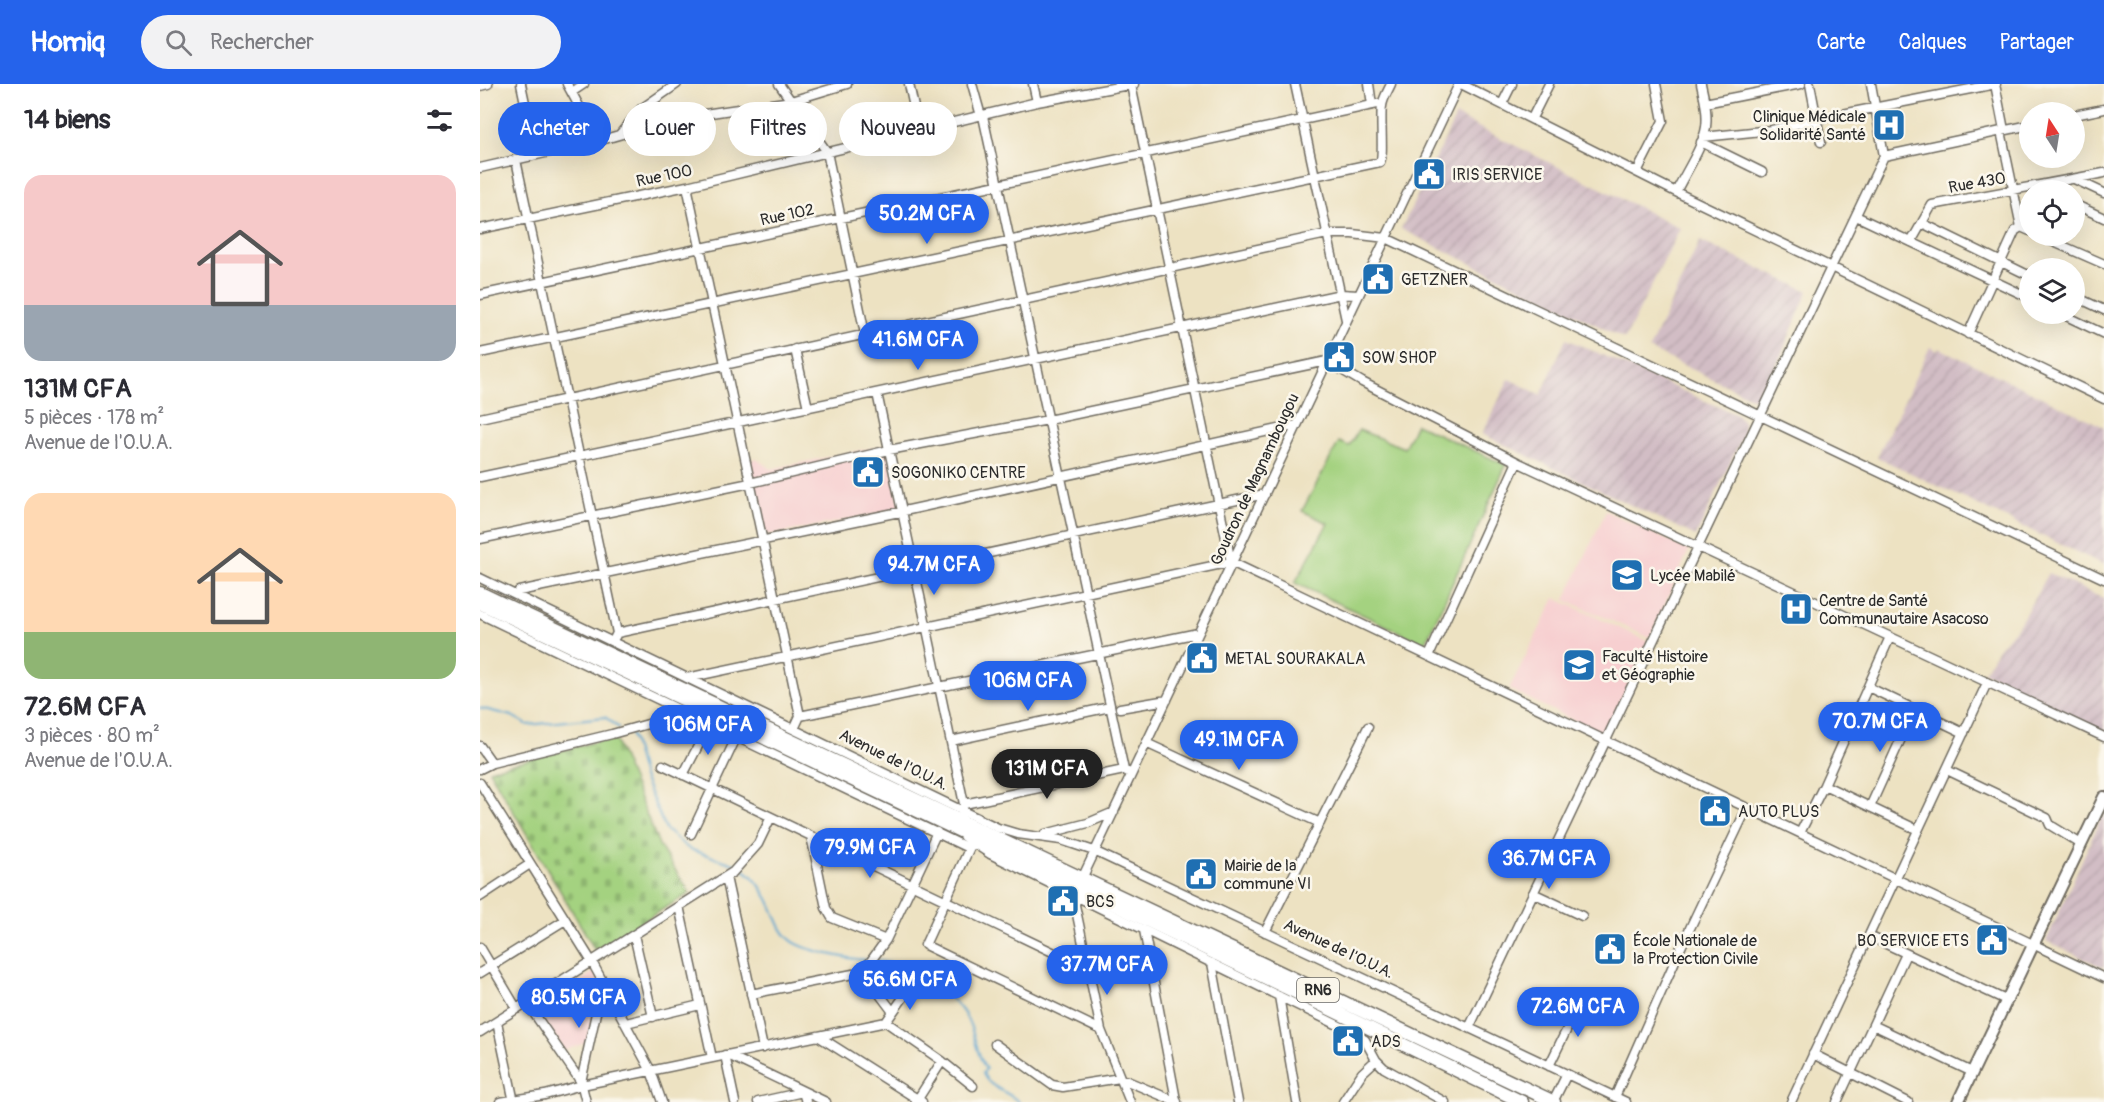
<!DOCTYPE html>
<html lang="fr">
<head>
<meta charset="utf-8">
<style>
  :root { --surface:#fff; --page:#f2f2f3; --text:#2b2b33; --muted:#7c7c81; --accent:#2563eb }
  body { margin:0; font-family:Pangolin,sans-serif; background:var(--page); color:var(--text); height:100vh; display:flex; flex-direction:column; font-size:22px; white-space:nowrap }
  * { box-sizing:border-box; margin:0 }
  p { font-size:20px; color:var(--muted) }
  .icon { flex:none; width:33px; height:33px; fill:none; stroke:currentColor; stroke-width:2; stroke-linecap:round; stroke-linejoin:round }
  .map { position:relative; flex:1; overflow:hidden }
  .panel { display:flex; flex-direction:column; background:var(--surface); width:480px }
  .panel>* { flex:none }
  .guide { position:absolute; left:18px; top:18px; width:570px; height:54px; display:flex; gap:12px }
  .needle { width:39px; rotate:348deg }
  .fabs { position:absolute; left:1539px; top:18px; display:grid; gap:12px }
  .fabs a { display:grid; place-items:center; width:66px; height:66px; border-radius:50%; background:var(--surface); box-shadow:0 6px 24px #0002; font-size:30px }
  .price { position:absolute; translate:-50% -51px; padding:0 14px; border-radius:21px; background:var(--accent); color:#fff; font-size:20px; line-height:39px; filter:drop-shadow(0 2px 3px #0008) }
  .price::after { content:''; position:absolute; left:50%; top:36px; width:18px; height:14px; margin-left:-9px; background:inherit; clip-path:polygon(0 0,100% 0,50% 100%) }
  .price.current { background:#222; color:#fff }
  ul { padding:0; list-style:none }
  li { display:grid; align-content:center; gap:12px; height:318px; padding:0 24px }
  li span { display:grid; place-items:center; height:186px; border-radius:18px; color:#555 }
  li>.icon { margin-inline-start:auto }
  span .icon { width:108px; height:108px; fill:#fffc; stroke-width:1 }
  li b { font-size:26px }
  h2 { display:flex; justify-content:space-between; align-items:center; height:72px; padding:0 24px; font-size:26px }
  .chip { padding:0 21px; border-radius:27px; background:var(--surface); box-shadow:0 6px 24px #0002; font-size:21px; line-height:54px }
  .chip.current { background:var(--accent); color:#fff }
  header { display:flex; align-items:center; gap:36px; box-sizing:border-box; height:84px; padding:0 30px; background:var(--accent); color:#fff }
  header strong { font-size:28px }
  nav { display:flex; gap:33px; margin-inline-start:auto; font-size:21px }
  .search { width:420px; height:54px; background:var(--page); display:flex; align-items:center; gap:15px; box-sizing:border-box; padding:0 21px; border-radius:33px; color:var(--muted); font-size:22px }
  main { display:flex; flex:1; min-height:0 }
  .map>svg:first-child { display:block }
  .built { fill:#f7cfd0 }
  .industrial { fill:url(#industrial-furrows) }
  .green { fill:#a4d280; stroke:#687e56; stroke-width:1.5 }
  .cemetery { fill:url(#cemetery-stones); stroke:#687e56; stroke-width:1.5 }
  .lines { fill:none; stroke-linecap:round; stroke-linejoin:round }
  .stream { stroke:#57a3d0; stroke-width:2 }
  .minor-casing { stroke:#6f6b60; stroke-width:11 }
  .major-casing { stroke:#6f6b60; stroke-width:14 }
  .highway-casing { stroke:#6f6b60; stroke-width:15 }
  .minor { stroke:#fff; stroke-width:8 }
  .major { stroke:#fff; stroke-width:10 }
  .highway { stroke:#fff; stroke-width:12 }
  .labels { text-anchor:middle; stroke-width:5; stroke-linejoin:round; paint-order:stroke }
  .shield { fill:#fbf7ec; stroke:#696865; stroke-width:1.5 }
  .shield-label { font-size:15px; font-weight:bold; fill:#2b2b2b }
  .poi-label { font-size:16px; fill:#2b2b2b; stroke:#fbf7ec; text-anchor:start }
  .street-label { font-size:16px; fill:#2b2b2b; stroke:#fbf7ec }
</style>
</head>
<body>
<header>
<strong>Homiq</strong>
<div class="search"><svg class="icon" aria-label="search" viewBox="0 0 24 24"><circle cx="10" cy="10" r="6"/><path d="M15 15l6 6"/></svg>Rechercher</div>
<nav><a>Carte</a><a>Calques</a><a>Partager</a></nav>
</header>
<main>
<section class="panel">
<h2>14 biens<svg class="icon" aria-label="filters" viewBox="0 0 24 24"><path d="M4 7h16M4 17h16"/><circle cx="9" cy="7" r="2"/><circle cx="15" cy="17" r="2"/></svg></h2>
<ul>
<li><span style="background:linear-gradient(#f6c9c9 70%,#9aa5b1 0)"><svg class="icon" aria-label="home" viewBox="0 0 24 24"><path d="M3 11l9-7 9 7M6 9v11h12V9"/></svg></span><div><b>131M CFA</b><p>5 pièces · 178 m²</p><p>Avenue de l'O.U.A.</p></div></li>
<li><span style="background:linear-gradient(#ffd9b3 75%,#8fb573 0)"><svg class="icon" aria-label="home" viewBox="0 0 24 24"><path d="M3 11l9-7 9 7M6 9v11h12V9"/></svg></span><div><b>72.6M CFA</b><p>3 pièces · 80 m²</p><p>Avenue de l'O.U.A.</p></div></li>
</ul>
</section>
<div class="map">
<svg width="1624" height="1018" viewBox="0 0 1624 1018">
  <defs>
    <pattern id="industrial-furrows" width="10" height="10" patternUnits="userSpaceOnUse" patternTransform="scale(1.5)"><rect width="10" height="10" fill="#d2bdc5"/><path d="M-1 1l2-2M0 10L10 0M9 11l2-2" fill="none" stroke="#b4a3a9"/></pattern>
    <pattern id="cemetery-stones" width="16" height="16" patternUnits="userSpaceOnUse" patternTransform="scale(1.5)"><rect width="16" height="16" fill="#a4d280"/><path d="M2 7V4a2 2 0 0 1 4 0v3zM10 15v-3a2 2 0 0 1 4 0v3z" fill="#8db46f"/></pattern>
  </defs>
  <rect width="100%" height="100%" fill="#fbf7ec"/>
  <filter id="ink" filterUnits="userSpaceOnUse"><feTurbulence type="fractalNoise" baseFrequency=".0167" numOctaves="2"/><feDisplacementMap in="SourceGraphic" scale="12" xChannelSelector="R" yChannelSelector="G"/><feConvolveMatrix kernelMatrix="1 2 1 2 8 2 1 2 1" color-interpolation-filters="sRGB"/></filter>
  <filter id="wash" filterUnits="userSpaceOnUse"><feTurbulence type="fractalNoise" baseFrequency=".008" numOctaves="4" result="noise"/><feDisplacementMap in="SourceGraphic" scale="24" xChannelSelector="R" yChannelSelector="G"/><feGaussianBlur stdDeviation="1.35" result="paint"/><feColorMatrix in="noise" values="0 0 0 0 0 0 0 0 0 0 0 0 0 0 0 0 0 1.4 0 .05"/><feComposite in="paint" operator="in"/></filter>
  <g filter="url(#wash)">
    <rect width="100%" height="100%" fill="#ede2c2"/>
    <path class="built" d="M407,361L421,425L297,450L284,451L269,377L275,374L291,385Z
      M1126,427L1209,466L1170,554L1085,516Z
      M1075,514L1168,557L1125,652L1029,605Z
      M114,888L119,898L109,957L84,967L56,924Z"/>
    <path class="industrial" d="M976,32L1200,144L1145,255L921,145Z
      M1220,157L1328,207L1286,307L1275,315L1169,265Z
      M1086,255L1257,331L1263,338L1264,349L1216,452L1002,350L1029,295L1061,311Z
      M1450,263L1458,267L1459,264L1624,343V481L1397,373Z
      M1569,489L1624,515V653L1504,588L1518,565L1540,539Z
      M1624,727V884L1566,857Z"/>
    <path class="green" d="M936,340L1026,381L945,560L815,499L848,439L822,427L859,358L869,362L879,346L924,364Z"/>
    <path class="cemetery" d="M134,653L180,763L210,809L115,866L9,686Z"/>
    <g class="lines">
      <path class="stream" d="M0,624L32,632L48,641L125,633L139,644
        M151,650L163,693L186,746L209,765L257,781
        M261,784C276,792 288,813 294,828C298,838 302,849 311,856C324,867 369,875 387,876
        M396,877C428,880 478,910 490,941C496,956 497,971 506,985L503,989C508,1004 528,1007 539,1018"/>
    </g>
  </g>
  <g filter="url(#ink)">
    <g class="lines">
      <g class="minor-casing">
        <path id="minor" d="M41,0L56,71
          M87,0L118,57
          M299,0L347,68L385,250
          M429,0L439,47
          M492,0L501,32
          M553,0L557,18
          M815,0L866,236
          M889,0L892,21
          M981,0L1196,108L1624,315
          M1330,0L1341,58
          M1515,0L1524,46
          M651,1L751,478
          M0,2L8,0
          M92,8L104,0
          M1225,19L1321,0
          M1022,20L1032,0
          M1594,31L1624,25
          M503,32L644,686
          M1052,34L1069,0
          M1521,47L1541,143L1550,147
          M140,50L161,25L197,0
          M1223,53L1292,46L1337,35L1516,0
          M1221,58L1282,88
          M1404,72L1550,41
          M36,76L137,549L135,553
          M0,84L118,57L198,34L311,17L367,0
          M1157,88L1183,37L1176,0
          M1594,95L1624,109
          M207,102L320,632L314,645
          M1196,108C1205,89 1223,63 1226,43C1228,28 1224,14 1221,0
          M1594,120L1624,134
          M1376,132L1550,214
          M1442,139L1550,192
          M0,145L207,102L557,18L654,0
          M1560,152L1624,180
          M1431,158L1452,121L1624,89
          M0,211L902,19
          M1594,212L1624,226
          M1582,230L1624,250
          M1488,250L1535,147L1541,143
          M315,265L328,324
          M0,269L900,78C904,72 900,34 902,22C903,14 908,7 911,0
          M397,309L484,720L482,731
          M0,334L847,150H872L906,154L1624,495
          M0,393L861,210L878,211
          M0,455L270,399L409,366L568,336L847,277L882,298L1037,378L1624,653
          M0,494L518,744L538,750L581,756L614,767L1146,1018
          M39,513V507L424,427L817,341
          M0,530L486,763L494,761
          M137,549L785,410
          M949,572L1037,378
          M207,594L751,478L1624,894
          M1388,603L1484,649
          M640,624L687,616
          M320,632L718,549
          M471,657L630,623
          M666,659L840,739
          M0,662L12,679
          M183,681L608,885
          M0,685L12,679L132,650L193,633L199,626
          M1467,686L1567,734L1570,741L1601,760
          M203,691L229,641
          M0,699L112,878L171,987L182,1018
          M1344,701L1438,746
          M484,720L644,686L648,688
          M1390,723L1434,626
          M1320,749L1344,701L1410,553
          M211,750L256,654
          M565,750L608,739L634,728
          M331,752L346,824L352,834L406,856
          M484,753L510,770L870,947L885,956L896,976L904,984L965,1018
          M490,763L445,861L621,946
          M246,793L283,964
          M1053,809L1102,832
          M0,813L50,780
          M199,822L232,974
          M664,846L696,1016
          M785,848L888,643
          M154,851L173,933
          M1389,852L1528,917
          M0,863L37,925
          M732,879L758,1018
          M383,888L413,928
          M0,889L85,836
          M271,910L383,888L406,856L457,748
          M799,912L817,1018
          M47,919L101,998L106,1018
          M17,938L34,1018
          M406,938L462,977L493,1002
          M146,939L220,921
          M1393,941L1492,988
          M989,944L1404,72L1391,0
          M0,948L253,788L278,760L291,733
          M338,952L442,1018
          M515,960L572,1001L583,1003L640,994L697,1018
          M1333,970L1428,1018
          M245,971L255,1018
          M248,971L346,1018
          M1069,982L1102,914
          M101,998L123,897
          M1135,1013L1202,861L1267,724
          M20,1018L65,1011L102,1001L406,938L432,901
          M278,1018L323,1008L326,1018
          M436,1018L462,977
          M650,1018L621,946L595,821L598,803L979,0
          M863,1018L882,989L896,976
          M1073,1018L1087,990
          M1311,1018L1507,599
          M1357,1018L1426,870"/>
      </g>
      <g class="major-casing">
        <path id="major" d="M1478,1018L1624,713"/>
      </g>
      <g class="highway-casing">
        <path id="highway" d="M0,509L1074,1018
          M0,519L598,803L1042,1018"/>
      </g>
      <use href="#minor" class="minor"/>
      <use href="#major" class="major"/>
      <use href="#highway" class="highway"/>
    </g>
  </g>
  <defs>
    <g id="hospital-square" transform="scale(1.725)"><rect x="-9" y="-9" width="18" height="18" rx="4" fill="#1f6fb2" stroke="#fbf7ec"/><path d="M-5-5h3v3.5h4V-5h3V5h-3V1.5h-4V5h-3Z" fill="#fff"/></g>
    <g id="civic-square" transform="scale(1.725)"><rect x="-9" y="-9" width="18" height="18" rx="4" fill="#1f6fb2" stroke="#fbf7ec"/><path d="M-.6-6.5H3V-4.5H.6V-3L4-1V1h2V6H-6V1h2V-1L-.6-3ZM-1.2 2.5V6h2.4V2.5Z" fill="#fff"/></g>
    <g id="school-square" transform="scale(1.725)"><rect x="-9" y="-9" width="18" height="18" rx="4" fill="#1f6fb2" stroke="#fbf7ec"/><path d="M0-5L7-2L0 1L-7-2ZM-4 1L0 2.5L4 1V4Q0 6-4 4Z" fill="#fff"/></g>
    <g id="university-square" transform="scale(1.725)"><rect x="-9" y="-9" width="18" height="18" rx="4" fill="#1f6fb2" stroke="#fbf7ec"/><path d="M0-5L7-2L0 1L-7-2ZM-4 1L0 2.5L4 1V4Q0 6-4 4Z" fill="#fff"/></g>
  </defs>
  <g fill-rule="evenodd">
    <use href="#hospital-square" x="1409" y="41"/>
    <use href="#civic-square" x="949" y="90"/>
    <use href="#civic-square" x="898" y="195"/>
    <use href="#civic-square" x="859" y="273"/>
    <use href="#civic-square" x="388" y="388"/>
    <use href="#school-square" x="1147" y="491"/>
    <use href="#hospital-square" x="1316" y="525"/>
    <use href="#civic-square" x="722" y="574"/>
    <use href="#university-square" x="1099" y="581"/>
    <use href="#civic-square" x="1235" y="727"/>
    <use href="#civic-square" x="721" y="790"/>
    <use href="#civic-square" x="583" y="817"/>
    <use href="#civic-square" x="1512" y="856"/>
    <use href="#civic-square" x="1130" y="865"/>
    <use href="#civic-square" x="868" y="957"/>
  </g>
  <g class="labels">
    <rect class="shield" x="817" y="894" width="42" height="24" rx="4.5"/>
    <g class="shield-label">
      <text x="838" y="911">RN6</text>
    </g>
    <g class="poi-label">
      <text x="1386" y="38" text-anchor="end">Clinique Médicale<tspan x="1386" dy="18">Solidarité Santé</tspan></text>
      <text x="972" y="96">IRIS SERVICE</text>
      <text x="921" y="201">GETZNER</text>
      <text x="882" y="279">SOW SHOP</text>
      <text x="411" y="394">SOGONIKO CENTRE</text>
      <text x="1170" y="497">Lycée Mabilé</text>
      <text x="1339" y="522">Centre de Santé<tspan x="1339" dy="18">Communautaire Asacoso</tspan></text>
      <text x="1122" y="578">Faculté Histoire<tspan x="1122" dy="18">et Géographie</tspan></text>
      <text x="745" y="580">METAL SOURAKALA</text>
      <text x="1258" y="733">AUTO PLUS</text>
      <text x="744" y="787">Mairie de la<tspan x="744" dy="18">commune VI</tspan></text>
      <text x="606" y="823">BCS</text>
      <text x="1153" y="862">École Nationale de<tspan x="1153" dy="18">la Protection Civile</tspan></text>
      <text x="1489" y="862" text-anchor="end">BO SERVICE ETS</text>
      <text x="891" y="963">ADS</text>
    </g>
    <g class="street-label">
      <text transform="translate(184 91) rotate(-12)" y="6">Rue 100</text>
      <text transform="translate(1497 98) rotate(-10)" y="6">Rue 430</text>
      <text transform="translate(307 130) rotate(-12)" y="6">Rue 102</text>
      <text transform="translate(774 395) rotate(-65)" y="6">Goudron de Magnambougou</text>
      <text transform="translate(414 675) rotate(26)" y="6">Avenue de l'O.U.A.</text>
      <text transform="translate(859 864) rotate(25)" y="6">Avenue de l'O.U.A.</text>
    </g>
  </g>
</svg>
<div class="fabs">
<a><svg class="needle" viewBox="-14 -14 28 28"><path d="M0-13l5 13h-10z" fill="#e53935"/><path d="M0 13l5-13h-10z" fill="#7c7c81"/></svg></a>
<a><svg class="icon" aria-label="locate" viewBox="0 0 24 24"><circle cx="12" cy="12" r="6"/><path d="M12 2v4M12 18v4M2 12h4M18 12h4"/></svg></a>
<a><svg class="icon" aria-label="layers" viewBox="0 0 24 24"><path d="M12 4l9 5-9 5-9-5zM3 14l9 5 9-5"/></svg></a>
</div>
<b class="price" style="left:447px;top:161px">50.2M CFA</b>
<b class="price" style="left:438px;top:287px">41.6M CFA</b>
<b class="price" style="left:454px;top:512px">94.7M CFA</b>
<b class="price" style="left:548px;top:628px">106M CFA</b>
<b class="price" style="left:1400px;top:669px">70.7M CFA</b>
<b class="price" style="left:228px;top:672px">106M CFA</b>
<b class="price" style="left:759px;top:687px">49.1M CFA</b>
<b class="price current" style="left:567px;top:716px">131M CFA</b>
<b class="price" style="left:390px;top:795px">79.9M CFA</b>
<b class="price" style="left:1069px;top:806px">36.7M CFA</b>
<b class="price" style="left:627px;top:912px">37.7M CFA</b>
<b class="price" style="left:430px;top:927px">56.6M CFA</b>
<b class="price" style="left:99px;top:945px">80.5M CFA</b>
<b class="price" style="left:1098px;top:954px">72.6M CFA</b>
<div class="guide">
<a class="chip current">Acheter</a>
<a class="chip">Louer</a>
<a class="chip">Filtres</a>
<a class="chip">Nouveau</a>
</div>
</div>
</main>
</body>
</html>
